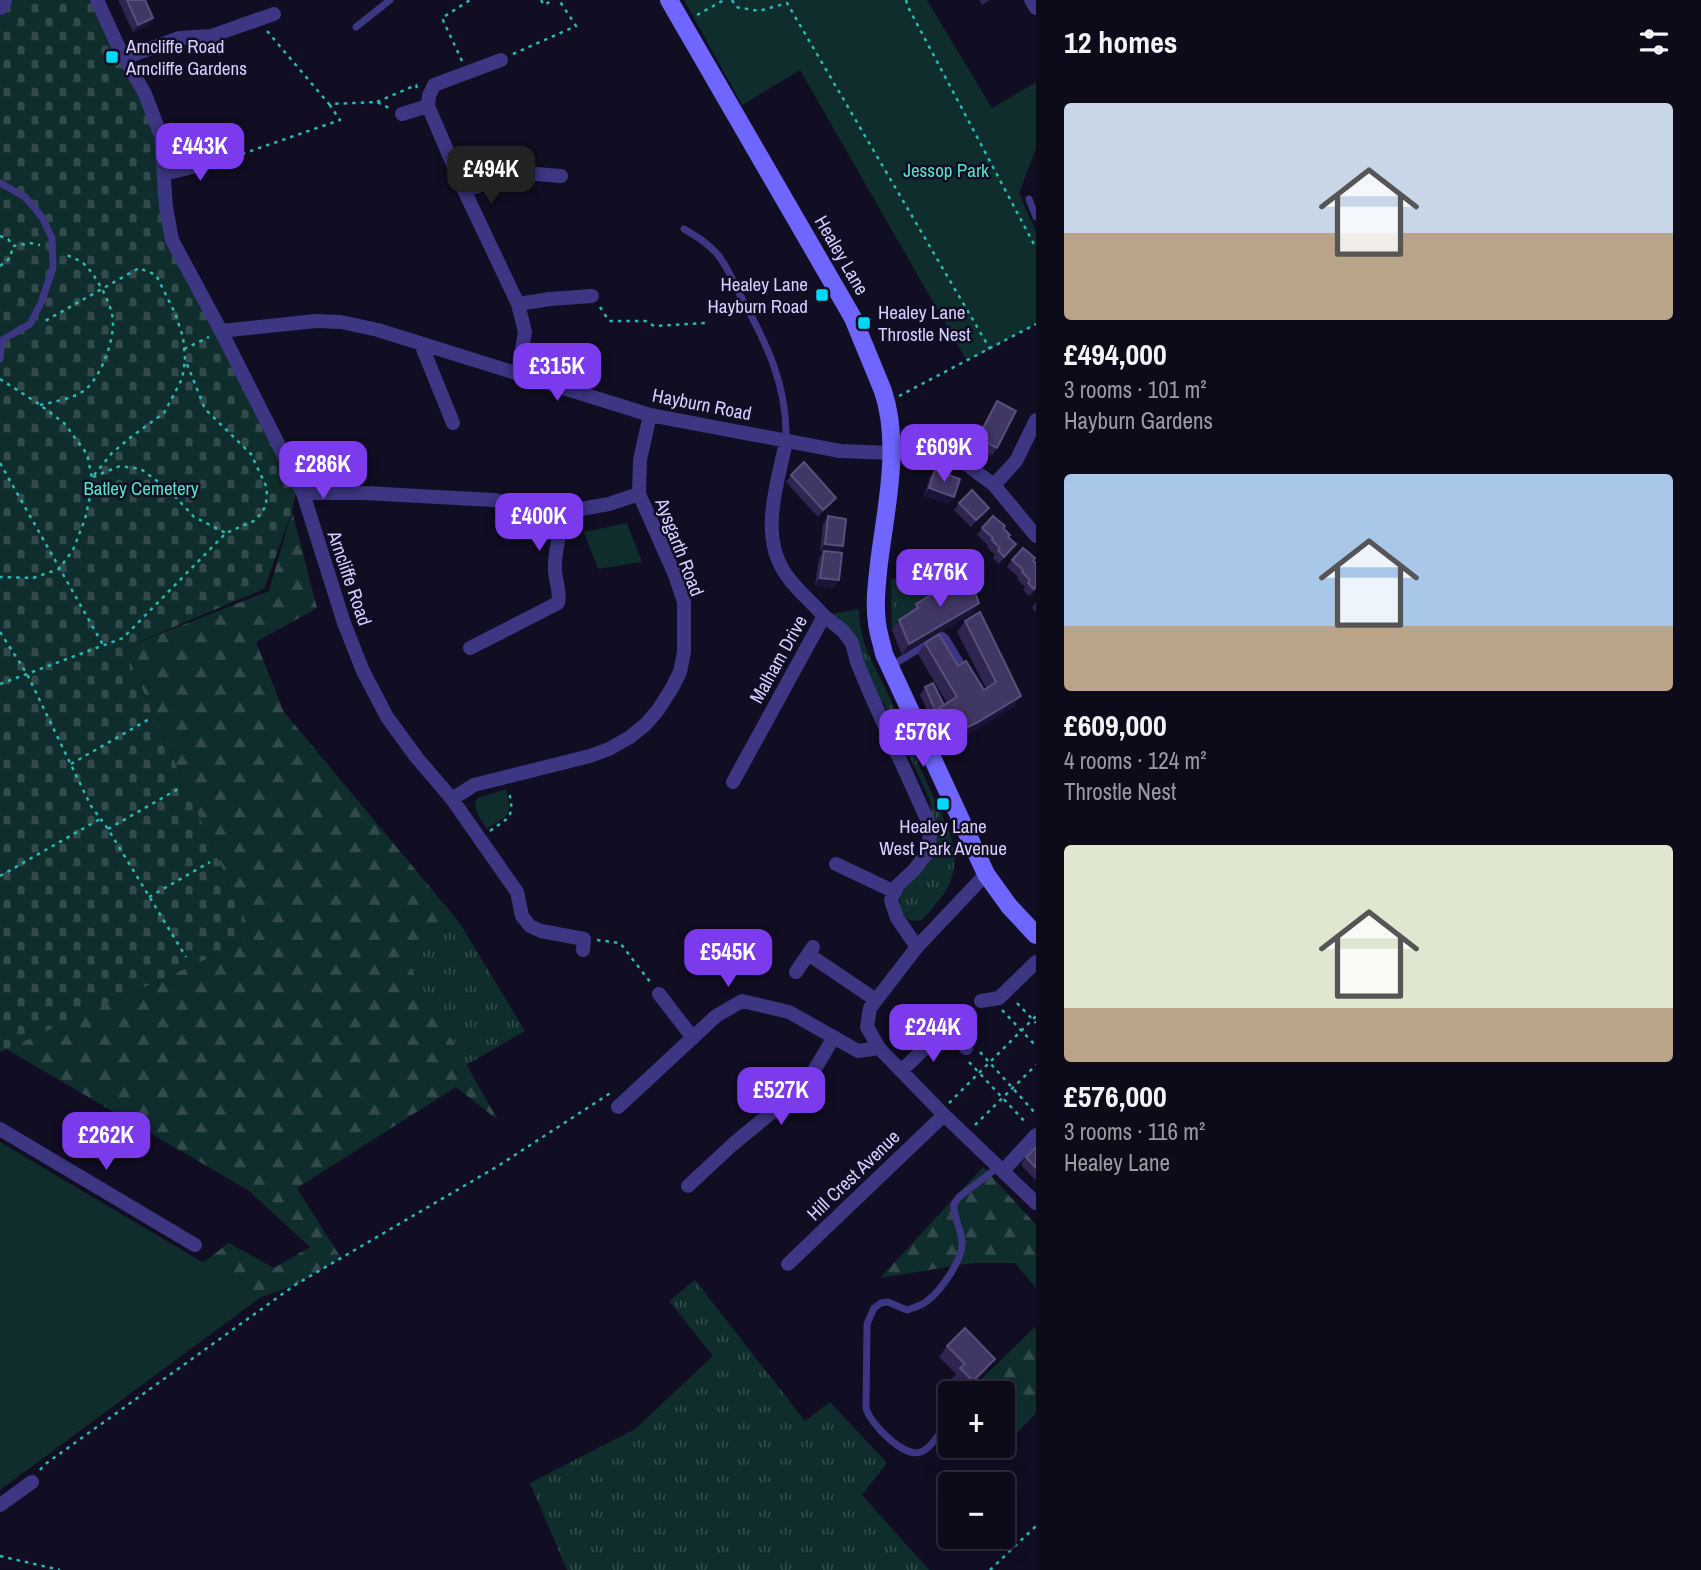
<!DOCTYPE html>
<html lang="en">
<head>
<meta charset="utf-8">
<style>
  :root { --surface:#0d0a1a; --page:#161323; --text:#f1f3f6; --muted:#9a9aa2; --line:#2d2b39; --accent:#7c3aed }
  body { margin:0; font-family:"Archivo Narrow",sans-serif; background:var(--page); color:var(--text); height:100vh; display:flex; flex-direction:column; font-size:26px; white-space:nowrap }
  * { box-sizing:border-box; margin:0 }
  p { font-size:23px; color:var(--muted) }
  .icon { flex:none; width:38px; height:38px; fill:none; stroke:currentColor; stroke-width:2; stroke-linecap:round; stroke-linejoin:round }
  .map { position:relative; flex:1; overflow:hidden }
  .panel { display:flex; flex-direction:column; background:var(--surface); width:665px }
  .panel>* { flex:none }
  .fabs { position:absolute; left:938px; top:1381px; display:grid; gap:14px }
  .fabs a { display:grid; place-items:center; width:77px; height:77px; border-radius:7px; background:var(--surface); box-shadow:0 4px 18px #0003,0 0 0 2px var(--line); font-size:35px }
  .price { position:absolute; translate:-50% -60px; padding:0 16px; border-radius:14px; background:var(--accent); color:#fff; font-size:23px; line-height:46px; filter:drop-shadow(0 2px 4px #0008) }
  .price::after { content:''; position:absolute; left:50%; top:42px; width:21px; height:16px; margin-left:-10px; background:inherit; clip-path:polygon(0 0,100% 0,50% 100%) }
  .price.selected { background:#222; color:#fff }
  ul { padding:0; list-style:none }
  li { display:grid; align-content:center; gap:14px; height:371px; padding:0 28px }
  li span { display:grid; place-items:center; height:217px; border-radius:7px; color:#555 }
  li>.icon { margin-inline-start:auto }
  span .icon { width:126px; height:126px; fill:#fffc; stroke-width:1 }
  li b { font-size:30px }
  h2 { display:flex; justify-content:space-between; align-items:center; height:84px; padding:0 28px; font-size:30px }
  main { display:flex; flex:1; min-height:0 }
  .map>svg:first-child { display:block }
  .grass { fill:url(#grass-tufts) }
  .forest { fill:url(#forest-firs) }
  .cemetery { fill:url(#cemetery-stones) }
  .park { fill:#102d2d }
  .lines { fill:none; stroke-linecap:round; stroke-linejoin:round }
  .path { stroke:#2ab8b4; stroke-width:2.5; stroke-dasharray:3.5 5; stroke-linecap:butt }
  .service { stroke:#3c3683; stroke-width:7 }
  .minor { stroke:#3c3683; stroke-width:14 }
  .tertiary { stroke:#3c3683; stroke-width:18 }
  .secondary { stroke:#6f65ff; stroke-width:18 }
  .wall { fill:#302551 }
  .shaded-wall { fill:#1c1437 }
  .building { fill:#413764; stroke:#594f7c; stroke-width:2 }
  .poi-dot { fill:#00d7f9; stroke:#110d23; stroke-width:2.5 }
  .labels { text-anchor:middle; stroke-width:5; stroke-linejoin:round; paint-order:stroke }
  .poi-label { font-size:19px; fill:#d6ceff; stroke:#110d23; text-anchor:start }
  .park-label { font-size:19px; fill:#56e3c5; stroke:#110d23 }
  .street-label { font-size:19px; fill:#d6ceff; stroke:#110d23 }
</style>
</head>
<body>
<main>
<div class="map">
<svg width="1036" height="1570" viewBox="0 0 1036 1570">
  <defs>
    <pattern id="grass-tufts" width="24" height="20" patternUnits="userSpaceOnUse" patternTransform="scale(1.75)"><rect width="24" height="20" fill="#102d2d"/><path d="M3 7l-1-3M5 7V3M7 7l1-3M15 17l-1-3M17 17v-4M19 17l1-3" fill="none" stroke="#324a4c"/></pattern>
    <pattern id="forest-firs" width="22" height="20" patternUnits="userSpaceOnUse" patternTransform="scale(1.75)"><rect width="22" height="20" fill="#102d2d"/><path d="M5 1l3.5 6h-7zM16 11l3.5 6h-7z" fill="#324a4c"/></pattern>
    <pattern id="cemetery-stones" width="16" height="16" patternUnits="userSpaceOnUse" patternTransform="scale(1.75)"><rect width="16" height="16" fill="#102d2d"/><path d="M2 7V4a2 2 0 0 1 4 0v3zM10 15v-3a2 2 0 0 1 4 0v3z" fill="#324a4c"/></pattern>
  </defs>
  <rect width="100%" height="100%" fill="#110d23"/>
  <path class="grass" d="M926,577L934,601L910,619L892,630L891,579Z
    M859,609C859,643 874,665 888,694C904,730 919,765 935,801C944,820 958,845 954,867C951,890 936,904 922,920L915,921L907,919L902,913L900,905V898L902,891L927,866L933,852L930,800L884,703L876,698L832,614Z
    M459,922L525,1031L466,1065L401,952Z
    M695,1280L805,1421L830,1402L887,1463L862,1495L929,1570H567L530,1483L635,1429L713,1356L669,1301Z"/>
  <path class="forest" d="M292,511L317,608L256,642L284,712L459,922L402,953L498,1120L456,1087L297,1188L341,1258L295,1285L261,1297L202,1263L229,1243L274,1268L310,1247L248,1190L6,1049L253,938L124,648L269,591Z
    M983,1167L1036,1225V1288L1015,1263H972L880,1278Z
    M1036,1326V1413L1007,1443L1003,1437V1393L968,1392Z"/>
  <path class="cemetery" d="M3,0H97L161,136L172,240L297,487L292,511L264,589L124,648L253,938L0,1052V6Z"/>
  <path class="park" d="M684,0H927L992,108L1036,82V149L1019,193L1036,232V324L967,361L800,70L742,105Z
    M627,523L642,562L598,569L584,532Z
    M506,789C513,817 509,814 487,829C480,818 472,811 477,798Z
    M0,1142L261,1297L0,1490Z"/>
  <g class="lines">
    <path class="path" d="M541,0L544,5L553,0
      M732,0L736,7L759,11L787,3L990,349
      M906,0L908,7L1036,248
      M697,15L724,0
      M267,31L329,104L377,102L389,108
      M513,54L576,26L559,0
      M462,61L442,18L470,0
      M377,102L416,85L417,88
      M242,154L340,120L329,104
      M0,236L8,239L13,246
      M13,246L30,243L40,245
      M0,266L10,258L13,246
      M600,307L609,321H646L654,326L705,323
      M184,349L209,337
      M0,379L36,402L64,423L87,454L93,483L85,519L73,550L59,569L33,578L0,577
      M899,396L1036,324
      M40,405C53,402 76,398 86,389C102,375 117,335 112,314C109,300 96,276 86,266C81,260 70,257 63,253
      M0,463L103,645
      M94,475L112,453L131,437L164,413L182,379L185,361
      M93,477L120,466L141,469L169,490L194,517L226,533
      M0,632L27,674L91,806L108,829L186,957
      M0,684L123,638L226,533L256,520L266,506L267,488L251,454L205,409L185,359L183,337L175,313L156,275L139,268L45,321
      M71,764L151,718
      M108,829L178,789
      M490,831C509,817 515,818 509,792
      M0,876L100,819
      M149,897L210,862
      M597,940L620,943L651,983
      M1017,1003L1036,1023
      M1002,1010L1036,1046
      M980,1052L1036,1114
      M969,1062L1027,1124
      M949,1103L1036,1016
      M975,1125L1036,1065
      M40,1470L44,1465L295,1285L498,1166L612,1092
      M0,1556L60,1570
      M990,1570L1036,1526"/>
    <path class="service" d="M356,27L390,0
      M0,183L25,197L42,217L52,238L53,268L41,303L30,324L2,340
      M1029,199L1036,217
      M684,229C696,236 708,243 718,255C727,266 733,281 739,293C765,340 788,385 786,441
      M0,359L2,340
      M891,666L942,635L946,638L966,672
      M945,1427C938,1434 932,1447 923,1451C906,1461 870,1424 866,1408L867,1324L874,1308L881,1303L888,1302L907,1310C914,1307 922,1306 927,1301C941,1291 964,1258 962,1241C961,1228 953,1217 954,1204L959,1197L998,1167"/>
    <path class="minor" d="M97,0L118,46L145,94L161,136L166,207L172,240L221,331L303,493L344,623L363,671L387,717L417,758L452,799L517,892L522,916L530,926L541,931L584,939L583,950
      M1031,0L1036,8
      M124,58L179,38L211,36L274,14
      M501,60L434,85L429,96L428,106L464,190L518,304L525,332L518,372
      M402,114L428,106
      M164,174L228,158
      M464,190L524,173L561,176
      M518,304L550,299L592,296
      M221,331L316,321L341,322L378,330L650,415L840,451L892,453L924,452L958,458L994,485L1036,536
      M421,344L453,423
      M994,485L1016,461L1036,420
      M303,493H364L493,500L564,512L609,504L639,494
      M824,616L843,631L852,643L857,662L869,691L930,826L929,851L914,870L897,886L891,900L897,918L917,947
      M470,648L558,603C561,591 555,581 555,569C554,550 561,530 564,512
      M733,782L824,616C809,599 788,583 779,562C762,526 779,478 786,441
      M452,799L474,785L590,756L609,749L630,737L646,724L658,710L672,688L680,672L684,652V602L675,575L639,494L640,460L650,415
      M836,864L895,892
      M986,874L917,947L870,1008L867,1027L879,1048L944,1115L1036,1203
      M808,954L876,1000
      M796,972L813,947
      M659,994L693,1038
      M981,1001L999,998L1036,962
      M901,1071L948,1026L966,1048
      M618,1107L716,1016L742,1001L789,1012L858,1051L879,1048
      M0,1129L195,1245
      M1003,1171L1036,1135
      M688,1186L732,1145L806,1084L834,1037
      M788,1264L944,1115
      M0,1505L32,1482"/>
    <path class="tertiary" d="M0,6L3,0"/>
    <path class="secondary" d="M669,0L853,318L883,391C901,445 886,507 879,563C877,582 874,603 877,623C878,633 882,644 884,654L986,874L1009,906L1036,935"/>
  </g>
  <path class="wall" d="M118,0H145L148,25L133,32Z
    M979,0H990L982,5Z
    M997,401V448L992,456L973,445L992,409Z
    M935,470L949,504L924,496L930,477Z
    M791,475L836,498L831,505L818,517L786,482Z
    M959,503L989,508L983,515L971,527L954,510Z
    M828,516L843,546L839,552L834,588L815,585L819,558L823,552L820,551L823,524Z
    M982,528L1003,529L1009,538L1016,544L999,564L993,558L995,555L987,547L988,545L977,535Z
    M1012,560L1033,561L1036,563V589L1029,596L1023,590L1025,587L1017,579L1018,577L1007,567Z
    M1036,602V612L1032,608Z
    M979,603L971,614L902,655L892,630L899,620L910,612L916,604Z
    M965,621L1021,696L1013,707L970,733L944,746L920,695L925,687L944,705L947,703L918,654L925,643L958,666L984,690L986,688L957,632Z
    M1036,1147V1181L1021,1165L1026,1157Z
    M947,1346L987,1370L965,1392L952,1379L956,1374L939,1357Z"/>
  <path class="shaded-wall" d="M153,18L148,25L133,32L138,25Z
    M929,488L954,497L949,504L924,496Z
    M836,498L831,505L818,517L823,510Z
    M989,508L983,515L971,527L976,520Z
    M825,544L843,546L838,553L820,551Z
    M820,578L839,580L834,588L815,585Z
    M979,603L971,614L902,655L909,644Z
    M1021,696L1013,707L970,733L944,746L952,735Z
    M995,1359L987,1370L965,1392L973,1381Z"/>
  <path class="building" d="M127,0H145L153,18L138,25Z
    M997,401L1016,411L997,448L978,438Z
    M804,462L836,498L823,510L791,475Z
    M935,470L960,479L954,497L929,488Z
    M972,490L989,508L976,520L959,503Z
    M828,516L846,519L843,546L825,544Z
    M993,516L1005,526L1003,528L1010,535L1008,537L1016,544L1004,557L998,550L1000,548L992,540L993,538L982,528Z
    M1023,548L1035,558L1033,561L1036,563V587L1034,589L1028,583L1030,580L1022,572L1023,570L1012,560Z
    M824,551L842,553L839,580L820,578Z
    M968,574L979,603L909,644L899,620L918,608L916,604Z
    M980,612L1021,696L978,722L952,735L939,708L957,697L925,643L939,634L958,666L966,661L984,690L996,682L965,621Z
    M933,683L944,705L939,708L936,712L925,687Z
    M1036,1147V1168L1026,1157Z
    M965,1328L995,1359L973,1381L960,1368L965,1364L947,1346Z"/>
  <g class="poi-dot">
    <rect x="105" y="50" width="14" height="14" rx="3.5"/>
    <rect x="815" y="288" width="14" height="14" rx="3.5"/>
    <rect x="857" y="316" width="14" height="14" rx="3.5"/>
    <rect x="936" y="797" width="14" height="14" rx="3.5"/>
  </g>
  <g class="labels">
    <g class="poi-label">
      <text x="126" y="53">Arncliffe Road<tspan x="126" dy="22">Arncliffe Gardens</tspan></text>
      <text x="808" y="291" text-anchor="end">Healey Lane<tspan x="808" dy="22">Hayburn Road</tspan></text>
      <text x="878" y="319">Healey Lane<tspan x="878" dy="22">Throstle Nest</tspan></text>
      <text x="943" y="833" text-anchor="middle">Healey Lane<tspan x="943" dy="22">West Park Avenue</tspan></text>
    </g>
    <g class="park-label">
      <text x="946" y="177">Jessop Park</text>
      <text x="141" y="495">Batley Cemetery</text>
    </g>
    <g class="street-label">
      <text transform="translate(842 255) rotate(60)" y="7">Healey Lane</text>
      <text transform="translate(702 404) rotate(11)" y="7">Hayburn Road</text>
      <text transform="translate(680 547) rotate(69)" y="7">Aysgarth Road</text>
      <text transform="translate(350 578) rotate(71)" y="7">Arncliffe Road</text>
      <text transform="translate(778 659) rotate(-61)" y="7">Malham Drive</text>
      <text transform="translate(853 1175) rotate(-44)" y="7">Hill Crest Avenue</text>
    </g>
  </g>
</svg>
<div class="fabs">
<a>+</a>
<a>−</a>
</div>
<b class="price" style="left:200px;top:183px">£443K</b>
<b class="price selected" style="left:491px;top:206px">£494K</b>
<b class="price" style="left:557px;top:403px">£315K</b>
<b class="price" style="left:944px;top:484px">£609K</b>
<b class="price" style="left:323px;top:501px">£286K</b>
<b class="price" style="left:539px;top:553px">£400K</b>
<b class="price" style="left:940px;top:609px">£476K</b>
<b class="price" style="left:923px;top:769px">£576K</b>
<b class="price" style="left:728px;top:989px">£545K</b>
<b class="price" style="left:933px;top:1064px">£244K</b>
<b class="price" style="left:781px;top:1127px">£527K</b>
<b class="price" style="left:106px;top:1172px">£262K</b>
</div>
<section class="panel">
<h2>12 homes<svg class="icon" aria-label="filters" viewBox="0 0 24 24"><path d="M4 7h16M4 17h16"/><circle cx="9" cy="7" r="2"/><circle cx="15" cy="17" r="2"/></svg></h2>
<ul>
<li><span style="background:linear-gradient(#c9d6e8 60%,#b9a48a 0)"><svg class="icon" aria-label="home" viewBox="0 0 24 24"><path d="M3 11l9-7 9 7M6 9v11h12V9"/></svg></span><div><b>£494,000</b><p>3 rooms · 101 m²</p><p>Hayburn Gardens</p></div></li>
<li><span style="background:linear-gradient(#a9c7e8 70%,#b9a48a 0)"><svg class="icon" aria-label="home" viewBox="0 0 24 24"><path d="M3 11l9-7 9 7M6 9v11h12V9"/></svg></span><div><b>£609,000</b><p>4 rooms · 124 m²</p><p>Throstle Nest</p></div></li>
<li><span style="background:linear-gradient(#dfe7d0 75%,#b9a48a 0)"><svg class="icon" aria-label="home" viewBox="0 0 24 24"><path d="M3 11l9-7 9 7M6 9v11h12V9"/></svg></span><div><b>£576,000</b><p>3 rooms · 116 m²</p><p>Healey Lane</p></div></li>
</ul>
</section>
</main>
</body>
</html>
